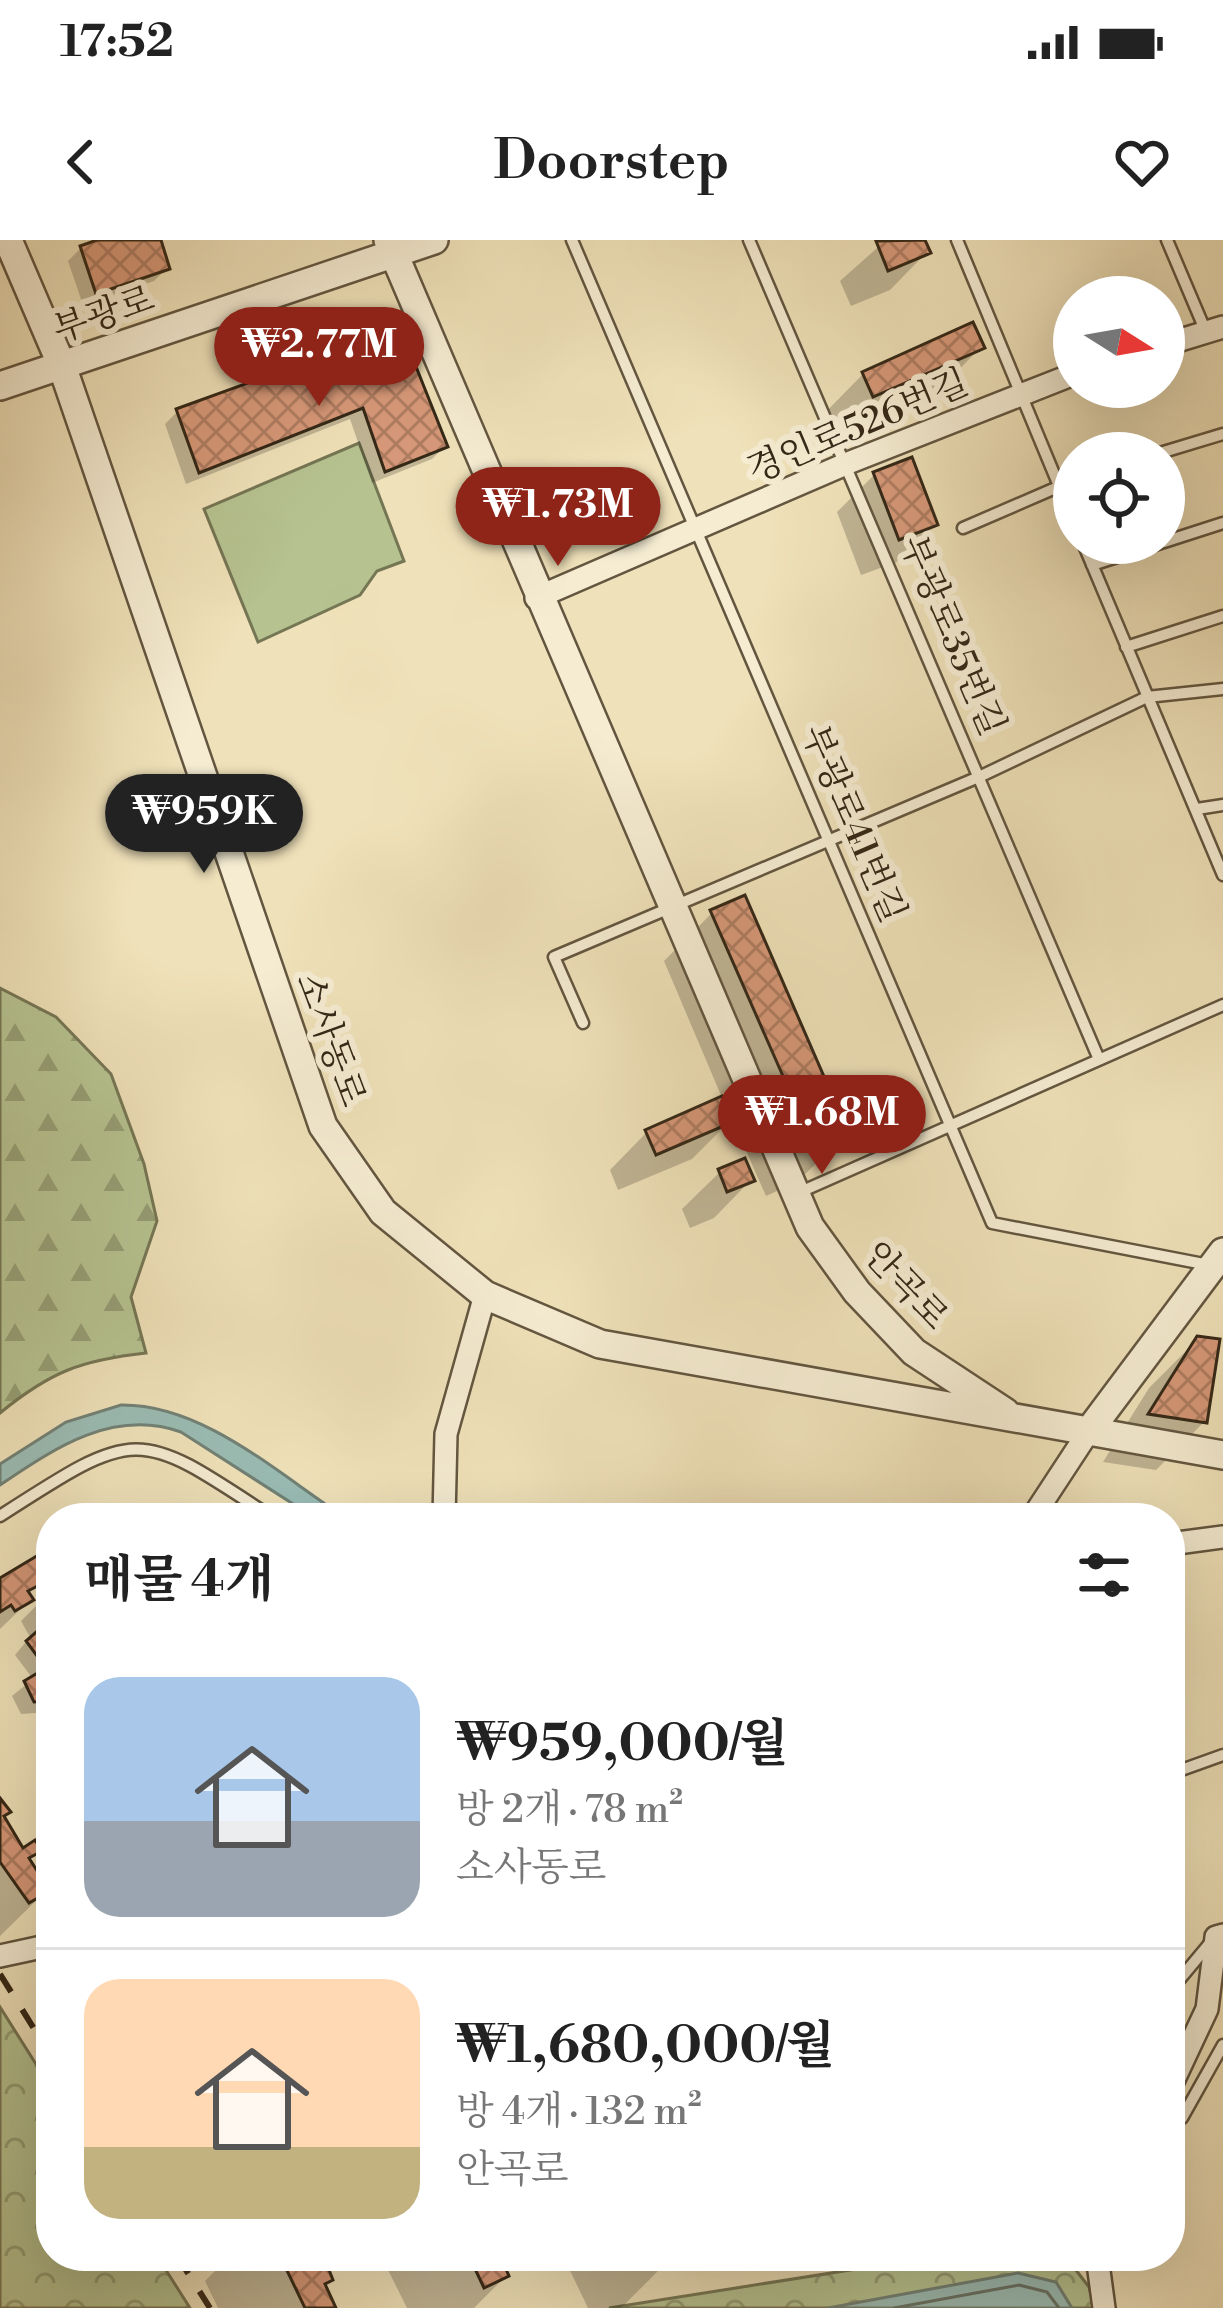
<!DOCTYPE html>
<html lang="ko">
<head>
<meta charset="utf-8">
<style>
  :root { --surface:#fff; --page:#f6f6f6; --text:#222; --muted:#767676; --line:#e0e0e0; --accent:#8f2418 }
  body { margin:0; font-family:"Libre Bodoni","Noto Serif KR",serif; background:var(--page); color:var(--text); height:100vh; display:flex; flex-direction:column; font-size:45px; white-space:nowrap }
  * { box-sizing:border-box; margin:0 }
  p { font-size:39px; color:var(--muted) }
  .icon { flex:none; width:66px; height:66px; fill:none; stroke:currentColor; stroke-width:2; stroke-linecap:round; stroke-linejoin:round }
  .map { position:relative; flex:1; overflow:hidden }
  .side { position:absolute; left:36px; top:1263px; width:1149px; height:768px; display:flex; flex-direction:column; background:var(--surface); border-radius:48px; box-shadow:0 12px 48px #0002 }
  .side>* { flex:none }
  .needle { width:78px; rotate:101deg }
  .fabs { position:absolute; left:1053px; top:36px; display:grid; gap:24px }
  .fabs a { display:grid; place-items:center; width:132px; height:132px; border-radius:50%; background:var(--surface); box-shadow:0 12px 48px #0002; font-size:60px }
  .price { position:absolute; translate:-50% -102px; padding:0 27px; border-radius:42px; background:var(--accent); color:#fff; font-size:39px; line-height:78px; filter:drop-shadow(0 3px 6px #0008) }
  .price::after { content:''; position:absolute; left:50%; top:72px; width:36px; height:27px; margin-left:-18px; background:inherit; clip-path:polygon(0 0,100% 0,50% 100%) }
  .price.on { background:#222; color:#fff }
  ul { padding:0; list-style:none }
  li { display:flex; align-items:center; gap:36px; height:300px; padding:0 48px }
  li+li { border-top:3px solid var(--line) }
  li span { display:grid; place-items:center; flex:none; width:336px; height:240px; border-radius:36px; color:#555 }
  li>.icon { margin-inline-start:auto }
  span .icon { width:144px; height:144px; fill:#fffc; stroke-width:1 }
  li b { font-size:51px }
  h2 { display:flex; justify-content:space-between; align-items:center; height:144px; padding:0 48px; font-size:51px }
  .status { display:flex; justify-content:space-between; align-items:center; height:84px; padding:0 60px; background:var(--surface); direction:ltr }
  .status svg { height:33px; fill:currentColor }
  header { display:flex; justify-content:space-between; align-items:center; height:156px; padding:0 48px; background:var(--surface); font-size:54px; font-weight:600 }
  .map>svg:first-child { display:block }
  .forest { fill:url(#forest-firs); stroke:#757654; stroke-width:3 }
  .park { fill:url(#park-crowns); stroke:#757654; stroke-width:3 }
  .pitch { fill:#b6c391; stroke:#757654; stroke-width:3 }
  .water { fill:#9abcb4; stroke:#718175; stroke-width:3 }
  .shadow { fill:#0003 }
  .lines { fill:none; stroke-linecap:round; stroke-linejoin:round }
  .shore { stroke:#677266; stroke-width:3 }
  .building { fill:url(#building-cross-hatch); stroke:#342817; stroke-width:3 }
  .service-casing { stroke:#635640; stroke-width:15 }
  .minor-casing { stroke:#635640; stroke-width:26 }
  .tertiary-casing { stroke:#635640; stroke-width:32 }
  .service { stroke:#f5ecd2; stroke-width:10 }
  .minor { stroke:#f5ecd2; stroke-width:21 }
  .tertiary { stroke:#f5ecd2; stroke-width:27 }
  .rail { stroke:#342817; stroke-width:6; stroke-dasharray:21 21; stroke-linecap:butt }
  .labels { text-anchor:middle; stroke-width:12; stroke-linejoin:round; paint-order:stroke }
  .street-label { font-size:36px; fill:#342817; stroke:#f5ecd2 }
</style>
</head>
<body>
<div class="status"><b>17:52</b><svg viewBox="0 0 49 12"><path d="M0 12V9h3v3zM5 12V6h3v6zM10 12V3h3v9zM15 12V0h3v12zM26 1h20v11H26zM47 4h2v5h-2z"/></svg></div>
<header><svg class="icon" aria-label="back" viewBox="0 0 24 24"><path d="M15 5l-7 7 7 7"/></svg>Doorstep<svg class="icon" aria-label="heart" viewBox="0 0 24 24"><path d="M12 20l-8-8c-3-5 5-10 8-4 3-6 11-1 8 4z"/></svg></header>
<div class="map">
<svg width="1223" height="2068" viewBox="0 0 1223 2068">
  <defs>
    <pattern id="forest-firs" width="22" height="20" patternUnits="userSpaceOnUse" patternTransform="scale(3)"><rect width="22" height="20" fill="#b6c391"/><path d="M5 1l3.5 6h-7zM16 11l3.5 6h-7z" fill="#959e75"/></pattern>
    <pattern id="park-crowns" width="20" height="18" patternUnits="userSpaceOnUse" patternTransform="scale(3)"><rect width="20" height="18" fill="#b6c391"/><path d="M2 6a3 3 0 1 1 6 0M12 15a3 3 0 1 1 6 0" fill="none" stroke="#959e75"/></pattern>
    <pattern id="building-cross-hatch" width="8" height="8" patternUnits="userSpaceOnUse" patternTransform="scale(3)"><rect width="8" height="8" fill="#d69878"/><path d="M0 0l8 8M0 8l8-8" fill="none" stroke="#ae7c61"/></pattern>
  </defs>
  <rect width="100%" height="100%" fill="#efe1b9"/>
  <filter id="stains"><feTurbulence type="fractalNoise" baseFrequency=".00167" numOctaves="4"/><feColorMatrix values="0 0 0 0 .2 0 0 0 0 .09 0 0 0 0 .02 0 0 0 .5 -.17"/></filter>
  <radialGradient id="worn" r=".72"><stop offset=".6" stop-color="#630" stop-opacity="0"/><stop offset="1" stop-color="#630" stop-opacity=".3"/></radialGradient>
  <path class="forest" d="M0,748L56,777L111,834L144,924L157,981L131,1057L146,1113C81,1120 50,1132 0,1173Z"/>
  <path class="park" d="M0,1767L51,1848V2016H157L190,2068H0Z
    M939,2016H1065L1089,2047L1094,2068H609Z"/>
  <path class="pitch" d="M359,203L404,321L377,331L360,355L258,402L204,269Z"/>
  <path class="water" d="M121,1165C204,1164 279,1235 346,1278H315L181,1192C113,1168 55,1208 0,1245V1224L66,1182Z
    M985,1265L984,1278H632L681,1268Z
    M1018,2033L1056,2042L1072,2068H828Z"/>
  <path class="shadow" d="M107,0H157L167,28L154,41L83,65L68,21L81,8Z
    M886,0H922L927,12L890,50L851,66L840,41Z
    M981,107L933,156L824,204L815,183L863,134Z
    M368,113L445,206L432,219L372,243L350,179L186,244L165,184L178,171L339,133Z
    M874,235L935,284L897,322L861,335L837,272Z
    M712,673L846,894L797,942L766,956L732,879L692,919L618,950L610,930L647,892L723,860L664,721Z
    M720,932L751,940L714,978L690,988L682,969Z
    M1198,1099L1205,1181L1156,1230L1103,1222L1149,1148Z
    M47,1332L26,1353L30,1360L0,1389V1341Z
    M51,1351V1472L21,1474L12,1456L33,1439L15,1415L30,1397L21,1381Z
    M51,1539V1569L41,1549Z
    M0,1561L1,1577L22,1612L38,1610L27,1621L46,1651L0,1696Z
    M230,2016H313L309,2020L332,2068H218L205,2041Z
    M381,2016H497L506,2036L474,2068H407Z
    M563,2016H673L621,2068H588Z"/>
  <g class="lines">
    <path class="shore" d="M894,2068L1019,2045L1047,2052L1059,2068"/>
  </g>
  <path class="building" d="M97,0H161L170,29L96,54L80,6Z
    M925,0L931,13L888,31L876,1Z
    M973,82L985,108L873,157L862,132Z
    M405,99L448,207L385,232L363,168L199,233L176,169L336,111L341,129L369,118L367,110Z
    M912,217L938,285L899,300L873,232Z
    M745,655L849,894L815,909L710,670Z
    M722,856L733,882L656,915L645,890Z
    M745,918L755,941L727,952L718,929Z
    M1197,1096L1220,1099L1207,1183L1148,1174Z
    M40,1314L51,1333L47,1341L28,1351L34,1360L15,1371L11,1365L0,1372V1338Z
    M51,1379V1461L34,1462L24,1441L46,1428L26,1401Z
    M0,1558L11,1572L4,1576L23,1608L35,1600L42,1611L29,1618L50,1651L29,1663L0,1622Z
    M280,2016H311L316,2027L329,2030L333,2040L325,2044L336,2068H305Z
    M469,2016H500L509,2036L484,2048Z"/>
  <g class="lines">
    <g class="service-casing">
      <path id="service" d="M572,0L992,983L1209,1025
        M749,0L1098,817
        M957,0L1074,282
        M1167,0L1206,92
        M1160,213L1223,194
        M963,288L1074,240
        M1164,302L1223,283
        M1083,303L1223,635
        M1092,325L1161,303
        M1126,407L1223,376
        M1197,569L1223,565
        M583,783L554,717L981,536L1147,457L1223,449
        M798,953L1223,765
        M0,1276C139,1186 137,1188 273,1278
        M1170,1534L1223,1515
        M1170,1751L1210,1703
        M1182,1878L1223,1805"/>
    </g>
    <g class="minor-casing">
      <path id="minor" d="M1164,105L1223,87
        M536,358L848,223L1074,134
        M444,1278L446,1194L485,1055
        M1032,1278L1089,1191
        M1170,1304L1223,1297
        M0,1716L51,1705
        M1170,1848L1207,1769L1216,1697L1223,1695
        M1097,2016L1104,2068"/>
    </g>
    <g class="tertiary-casing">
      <path id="tertiary" d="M8,0L62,126L323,886L383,972L485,1055L600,1104L1223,1215
        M388,0L810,987L857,1052L914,1112L1005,1172
        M0,146L434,0
        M1089,1191L1223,1012"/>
    </g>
    <use href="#service" class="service"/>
    <use href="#minor" class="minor"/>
    <use href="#tertiary" class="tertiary"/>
    <path class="rail" d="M0,1734L51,1816
      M177,2016L210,2068"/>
  </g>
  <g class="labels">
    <g class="street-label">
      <text transform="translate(103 73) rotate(-19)" y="13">부광로</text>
      <text transform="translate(857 185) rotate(-23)" y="13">경인로526번길</text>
      <text transform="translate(954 395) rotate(67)" y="13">부광로35번길</text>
      <text transform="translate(855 583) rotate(67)" y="13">부광로41번길</text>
      <text transform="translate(332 799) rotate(70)" y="13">소사동로</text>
      <text transform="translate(907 1045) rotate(47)" y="13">안곡로</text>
    </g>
  </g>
  <rect width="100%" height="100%" filter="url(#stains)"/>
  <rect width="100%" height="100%" fill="url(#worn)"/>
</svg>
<div class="fabs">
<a><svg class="needle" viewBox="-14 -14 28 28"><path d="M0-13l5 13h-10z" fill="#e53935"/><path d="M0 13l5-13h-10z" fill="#767676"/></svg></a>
<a><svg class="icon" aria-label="locate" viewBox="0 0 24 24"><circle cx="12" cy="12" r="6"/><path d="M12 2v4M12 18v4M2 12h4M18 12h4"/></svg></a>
</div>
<b class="price" style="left:319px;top:169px">₩2.77M</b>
<b class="price" style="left:558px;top:329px">₩1.73M</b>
<b class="price on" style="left:204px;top:636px">₩959K</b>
<b class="price" style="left:822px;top:937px">₩1.68M</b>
<section class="side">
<h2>매물 4개<svg class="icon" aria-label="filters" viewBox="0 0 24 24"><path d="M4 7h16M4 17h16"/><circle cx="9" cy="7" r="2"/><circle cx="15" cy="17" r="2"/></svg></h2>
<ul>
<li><span style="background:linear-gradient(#a9c7e8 60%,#9aa5b1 0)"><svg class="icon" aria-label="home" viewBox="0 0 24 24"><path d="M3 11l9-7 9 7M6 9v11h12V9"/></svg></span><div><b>₩959,000/월</b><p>방 2개 · 78 m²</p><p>소사동로</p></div></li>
<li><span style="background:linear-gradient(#ffd9b3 70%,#c2b280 0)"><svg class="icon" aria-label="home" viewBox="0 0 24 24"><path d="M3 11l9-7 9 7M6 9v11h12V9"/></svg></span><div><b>₩1,680,000/월</b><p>방 4개 · 132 m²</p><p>안곡로</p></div></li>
</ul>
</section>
</div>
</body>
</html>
